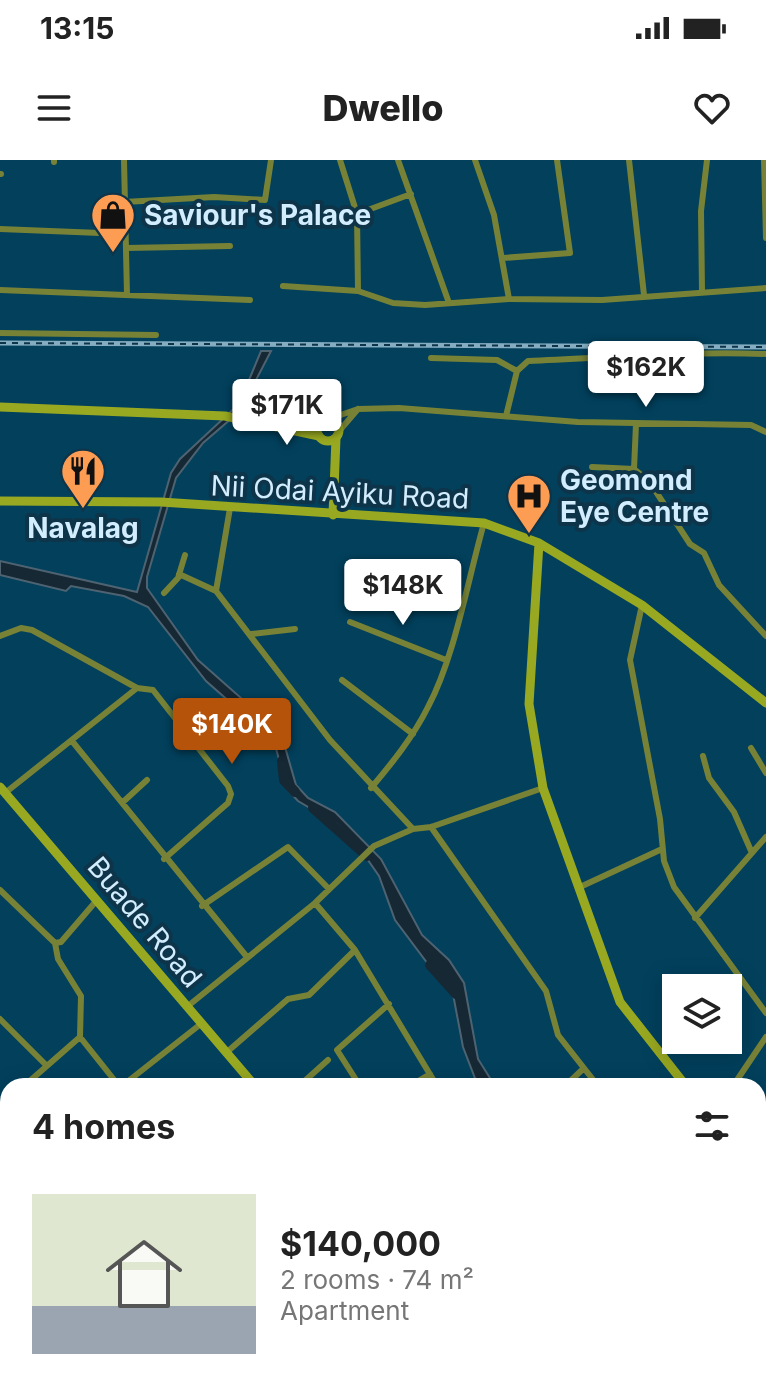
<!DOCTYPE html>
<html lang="en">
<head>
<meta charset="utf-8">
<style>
  :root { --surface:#fff; --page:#f2f2f2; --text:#222; --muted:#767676; --accent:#b45309 }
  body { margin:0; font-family:Inter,sans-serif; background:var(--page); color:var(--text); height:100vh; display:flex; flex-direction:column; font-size:30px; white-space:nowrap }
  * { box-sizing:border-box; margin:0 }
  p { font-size:26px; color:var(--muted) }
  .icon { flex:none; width:44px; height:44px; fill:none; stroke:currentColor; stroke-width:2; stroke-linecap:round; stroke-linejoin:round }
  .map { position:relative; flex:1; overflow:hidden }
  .side { position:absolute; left:0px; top:918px; width:766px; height:314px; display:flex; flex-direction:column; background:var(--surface); border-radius:24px 24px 0 0; box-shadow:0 4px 20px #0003 }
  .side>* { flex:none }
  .fabs { position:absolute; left:662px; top:814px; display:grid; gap:16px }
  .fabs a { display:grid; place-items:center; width:80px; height:80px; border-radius:0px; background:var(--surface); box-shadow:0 4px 20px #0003; font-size:40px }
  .price { position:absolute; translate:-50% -68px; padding:0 18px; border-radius:8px; background:#fff; color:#222; font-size:26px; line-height:52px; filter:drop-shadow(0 2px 4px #0008) }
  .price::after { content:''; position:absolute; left:50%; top:48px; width:24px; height:18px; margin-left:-12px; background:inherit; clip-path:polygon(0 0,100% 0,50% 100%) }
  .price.active { background:var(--accent); color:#fff }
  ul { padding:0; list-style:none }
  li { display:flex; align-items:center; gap:24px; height:200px; padding:0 32px }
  li span { display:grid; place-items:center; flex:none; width:224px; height:160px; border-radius:0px; color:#555 }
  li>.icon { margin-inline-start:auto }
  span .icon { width:96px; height:96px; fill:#fffc; stroke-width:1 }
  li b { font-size:34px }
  h2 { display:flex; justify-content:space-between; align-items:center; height:96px; padding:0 32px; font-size:34px }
  .status { display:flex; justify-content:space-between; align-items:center; height:56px; padding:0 40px; background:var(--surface); direction:ltr }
  .status svg { height:22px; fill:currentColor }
  header { display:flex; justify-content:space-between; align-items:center; height:104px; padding:0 32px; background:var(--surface); font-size:36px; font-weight:800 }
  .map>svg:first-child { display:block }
  .water { fill:#162834; stroke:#4e6371; stroke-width:2 }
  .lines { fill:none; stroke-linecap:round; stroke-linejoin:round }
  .river { stroke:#162834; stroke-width:10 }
  .street { stroke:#778237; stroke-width:6 }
  .secondary { stroke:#98a820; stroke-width:9 }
  .primary { stroke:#b3c445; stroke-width:10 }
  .rail-casing { stroke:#85adc2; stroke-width:5 }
  .rail { stroke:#0e3449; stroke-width:2; stroke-dasharray:6; stroke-linecap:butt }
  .labels { text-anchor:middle; stroke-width:8; stroke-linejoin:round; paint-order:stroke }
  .poi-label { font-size:28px; font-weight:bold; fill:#d2edfe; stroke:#0e3449; text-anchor:start }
  .street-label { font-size:28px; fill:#d2edfe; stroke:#0e3449 }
</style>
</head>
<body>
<div class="status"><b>13:15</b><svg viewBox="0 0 49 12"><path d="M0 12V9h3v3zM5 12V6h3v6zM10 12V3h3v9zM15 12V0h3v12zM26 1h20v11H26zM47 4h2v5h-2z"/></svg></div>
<header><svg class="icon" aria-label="menu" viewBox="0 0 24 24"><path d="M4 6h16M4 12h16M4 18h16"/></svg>Dwello<svg class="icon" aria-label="heart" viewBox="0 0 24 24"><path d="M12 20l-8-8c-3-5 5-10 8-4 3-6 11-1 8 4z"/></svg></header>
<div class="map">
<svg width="766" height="1231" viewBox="0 0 766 1231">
  <rect width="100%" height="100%" fill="#02405c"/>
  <path class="water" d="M261,191H271L240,251L203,283L176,318L147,417V428L198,500L267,561L283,580L296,625L308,638L335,652L381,699L422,775L449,800L464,823L478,899L495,926H478L463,887L453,834L446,818L431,808L395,760L379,716L356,683L337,664L298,641L287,629L274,581L206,521L148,447L124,436L71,426L66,431L0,415V401L137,432L171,313L180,299L239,244Z"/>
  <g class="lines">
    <path class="river" d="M282,601L284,620L295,632
      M313,648L367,696
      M430,805L456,834"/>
    <path class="street" d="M54,0V2
      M124,0L127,135
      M340,0L357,54L358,131
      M398,0L449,143
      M475,0L494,55L509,139
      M629,0L644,135
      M764,0L766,78
      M0,14H1
      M124,42L214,37L265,40L271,0
      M357,54L411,34
      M0,69L125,74
      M126,88L230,86
      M503,98L570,93L557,0
      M283,126L358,131L393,143L425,145L509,139L602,140L766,128
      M0,130L250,140
      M702,131L701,51L707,0
      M0,173L156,175
      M431,198L497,200L517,211
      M506,256L517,211L528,201C607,198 686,191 766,194
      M329,259L358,249L399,248L578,262L751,265L766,272
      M340,270L358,249
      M592,307L634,309L649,321L690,384L704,393L719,425L766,476
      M634,309L636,264
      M230,348L216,431L330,580L413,669
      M179,414L216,431
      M164,433L178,418L185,395
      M642,445L630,500L660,659L664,701L674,727L766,853
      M350,462L446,500
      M251,474L295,469
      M0,476L21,468L32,470L137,528L153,530L228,626L231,634L228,643L164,699
      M342,520L413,574
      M72,581L247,797
      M751,588L766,613
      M703,596L709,618L734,652L752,693
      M371,628C393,602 413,577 428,547C455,496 468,419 484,363
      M5,633L137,528
      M123,642L147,620
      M431,667L546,831L558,875L598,926
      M580,727L662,689
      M0,730L55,783L58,799L81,836L80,877L24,926
      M315,743L355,790L437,926
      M202,746L288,687L329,729
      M695,758L766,677
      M55,783L61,782L97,740
      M188,846L315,743L374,686L413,669L431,667L543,628
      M0,859L47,906
      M80,877L119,926
      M227,892L288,839L309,835L355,790
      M122,926L202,863
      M299,926L328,900
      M360,926L337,890L389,844
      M410,926L430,914
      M565,926L583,909
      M733,926L766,877
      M0,946L8,940
      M3,966L8,975
      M758,1144L766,1148
      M0,1152L8,1163
      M188,1224L193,1231
      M271,1224L276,1231
      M592,1224L594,1231
      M246,1231L254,1224
      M375,1231L377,1224
      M425,1231L430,1224
      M629,1231L637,1224"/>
    <path class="secondary" d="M0,247L225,256L319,276
      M317 270a11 11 0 1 1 22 0a11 11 0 1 1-22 0Z
      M269,263L321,262
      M0,341L161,342L484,363L539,383L642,445L766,543
      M333,355L336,278
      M539,383L529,544L543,628L620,842L686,926
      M0,627L255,926
      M758,1009L766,1017
      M0,1207L8,1204
      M509,1224L515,1231"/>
    <path class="primary" d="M761,1231L766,1221"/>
    <g class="rail-casing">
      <path id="rail" d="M0,183L766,187"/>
    </g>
    <use href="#rail" class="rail"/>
  </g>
  <defs>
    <g id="shop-pin" transform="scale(2.3)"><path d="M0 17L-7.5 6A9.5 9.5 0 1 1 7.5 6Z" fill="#fc9d53" stroke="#0e3449"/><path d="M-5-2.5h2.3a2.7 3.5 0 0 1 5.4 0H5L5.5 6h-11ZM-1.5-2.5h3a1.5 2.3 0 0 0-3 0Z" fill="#111"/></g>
    <g id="restaurant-pin" transform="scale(2.3)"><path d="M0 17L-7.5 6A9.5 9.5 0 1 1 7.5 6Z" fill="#fc9d53" stroke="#0e3449"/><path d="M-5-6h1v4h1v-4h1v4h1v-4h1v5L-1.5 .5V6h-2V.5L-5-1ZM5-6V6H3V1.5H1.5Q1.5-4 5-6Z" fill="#111"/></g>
    <g id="hospital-pin" transform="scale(2.3)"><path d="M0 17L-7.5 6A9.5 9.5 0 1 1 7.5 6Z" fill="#fc9d53" stroke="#0e3449"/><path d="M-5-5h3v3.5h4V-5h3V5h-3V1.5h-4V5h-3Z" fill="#111"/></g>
  </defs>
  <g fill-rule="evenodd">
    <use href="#shop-pin" x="113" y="55"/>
    <use href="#restaurant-pin" x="83" y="311"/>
    <use href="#hospital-pin" x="529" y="336"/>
  </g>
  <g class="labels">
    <g class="poi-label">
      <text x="144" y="65">Saviour's Palace</text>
      <text x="560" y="330">Geomond<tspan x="560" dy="32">Eye Centre</tspan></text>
      <text x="83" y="378" text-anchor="middle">Navalag</text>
    </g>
    <g class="street-label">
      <text transform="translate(340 332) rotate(3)" y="10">Nii Odai Ayiku Road</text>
      <text transform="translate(145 762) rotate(50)" y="10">Buade Road</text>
    </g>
  </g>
</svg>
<div class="fabs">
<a><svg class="icon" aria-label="layers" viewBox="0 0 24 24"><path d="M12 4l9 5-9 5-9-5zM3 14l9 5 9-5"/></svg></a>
</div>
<b class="price" style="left:646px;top:249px">$162K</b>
<b class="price" style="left:287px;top:287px">$171K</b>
<b class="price" style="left:403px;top:467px">$148K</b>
<b class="price active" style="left:232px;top:606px">$140K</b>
<section class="side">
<h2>4 homes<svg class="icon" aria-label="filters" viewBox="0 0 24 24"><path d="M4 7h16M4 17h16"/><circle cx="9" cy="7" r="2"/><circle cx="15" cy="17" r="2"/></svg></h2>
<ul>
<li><span style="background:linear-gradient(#dfe7d0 70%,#9aa5b1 0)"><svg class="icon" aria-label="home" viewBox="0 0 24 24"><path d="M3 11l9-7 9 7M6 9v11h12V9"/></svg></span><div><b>$140,000</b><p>2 rooms · 74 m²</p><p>Apartment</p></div></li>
</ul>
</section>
</div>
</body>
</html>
